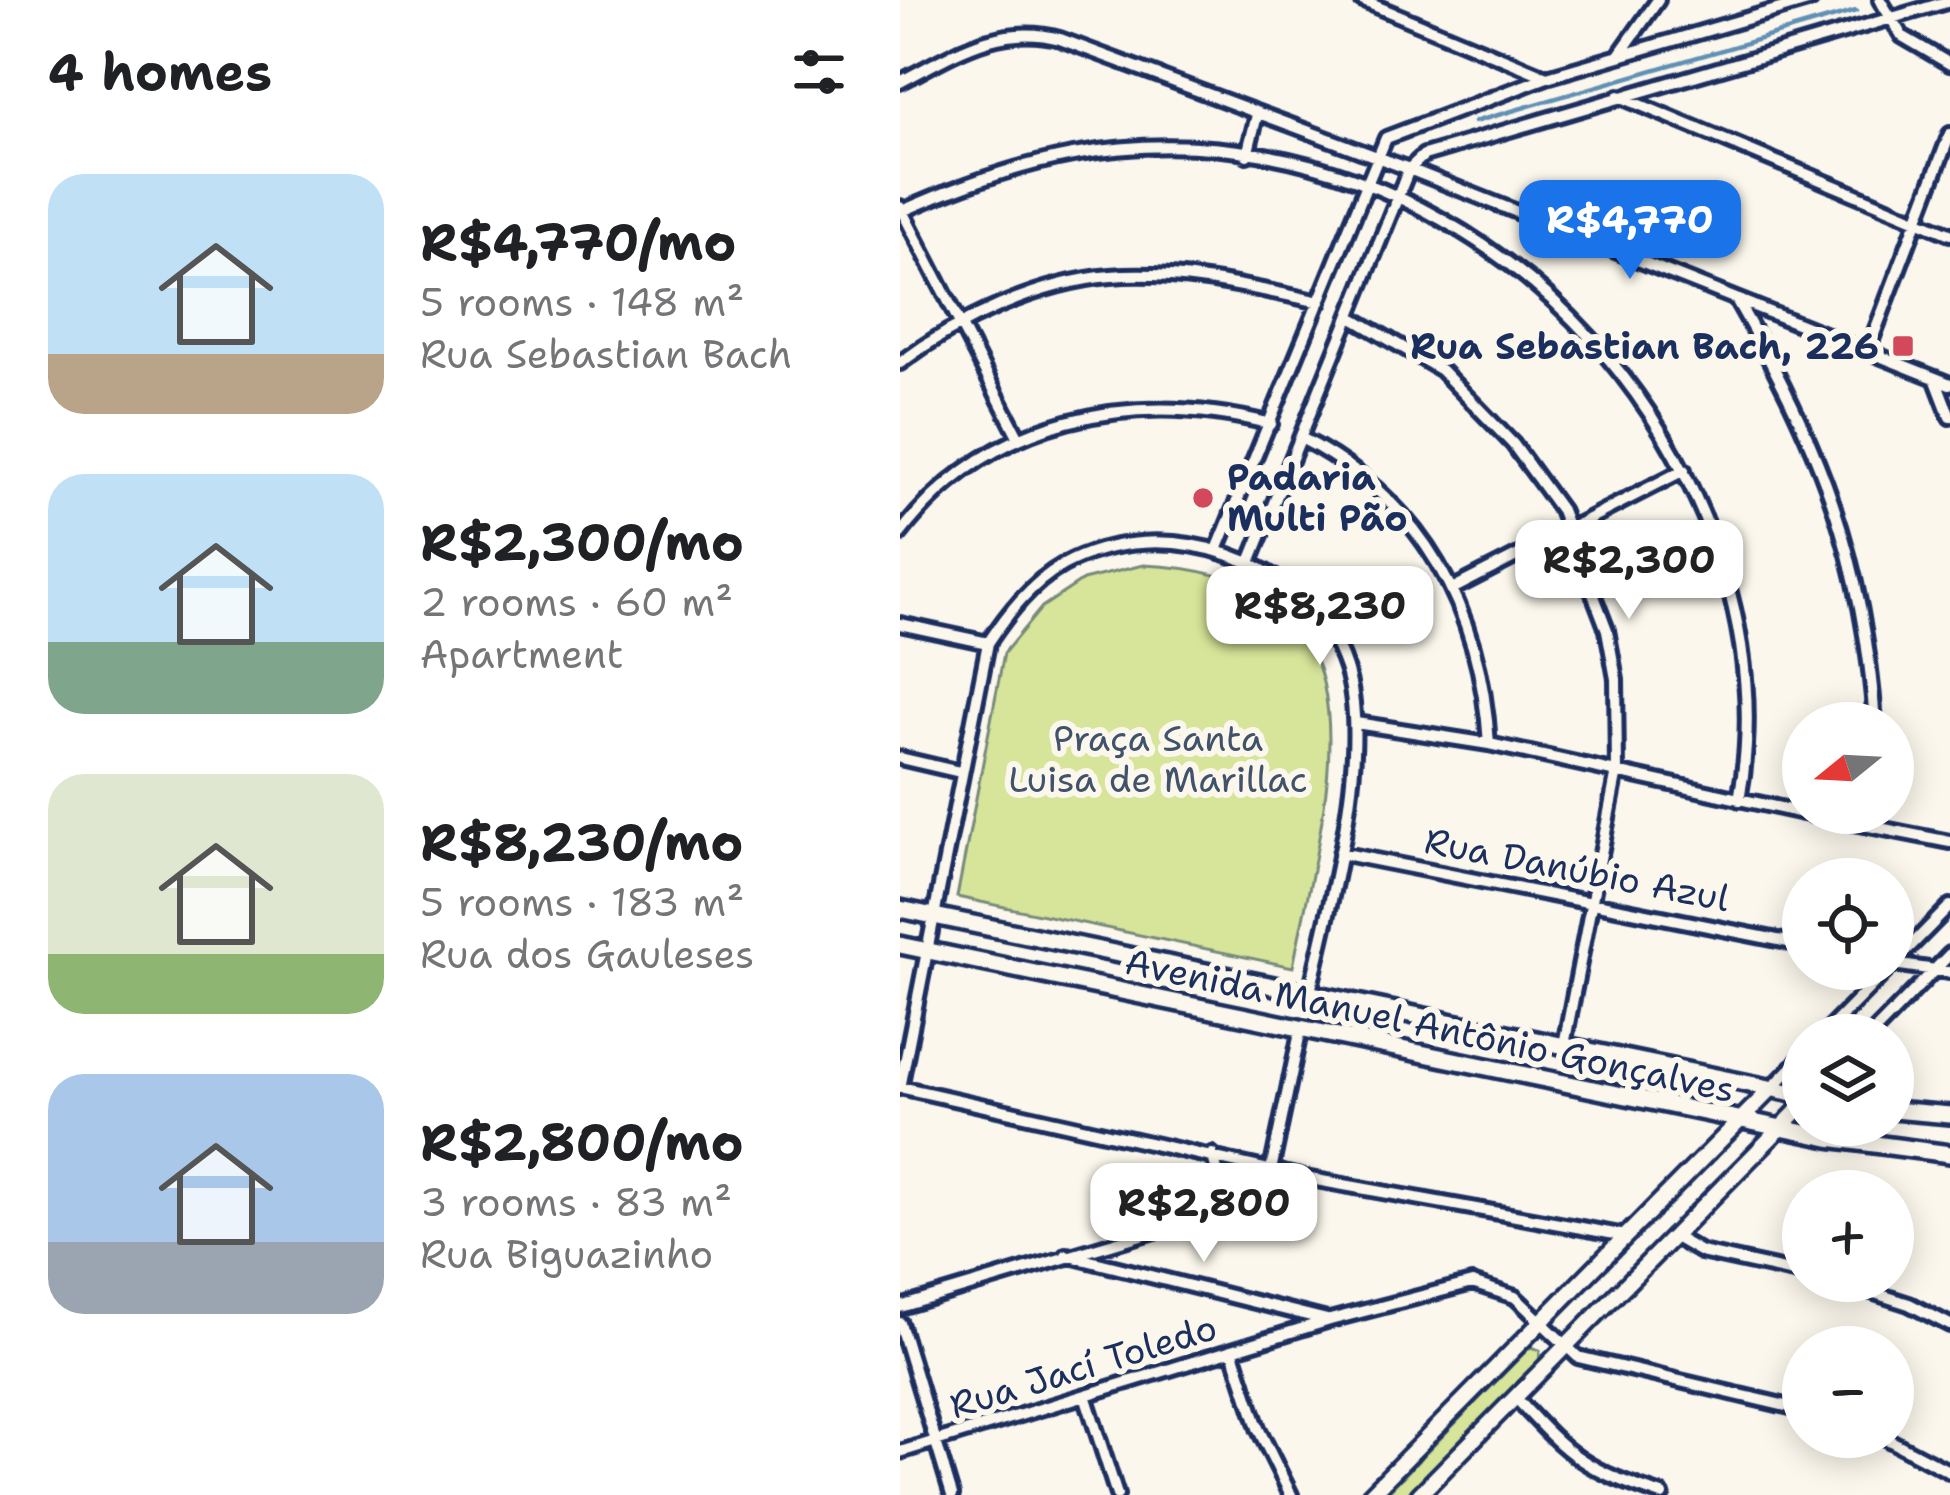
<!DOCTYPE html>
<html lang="en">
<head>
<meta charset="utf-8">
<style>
  :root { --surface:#fff; --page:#f6f6f6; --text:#202124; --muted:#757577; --accent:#1a73e8 }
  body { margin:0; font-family:"Shantell Sans",sans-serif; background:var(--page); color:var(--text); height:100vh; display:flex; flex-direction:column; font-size:45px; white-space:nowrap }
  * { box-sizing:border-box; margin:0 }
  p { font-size:39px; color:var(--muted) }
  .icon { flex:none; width:66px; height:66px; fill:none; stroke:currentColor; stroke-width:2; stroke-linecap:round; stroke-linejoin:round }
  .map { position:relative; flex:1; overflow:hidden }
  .side { display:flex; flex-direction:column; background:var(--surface); width:900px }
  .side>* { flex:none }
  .needle { width:78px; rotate:252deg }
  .buttons { position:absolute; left:882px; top:702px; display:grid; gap:24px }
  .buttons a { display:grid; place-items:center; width:132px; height:132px; border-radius:50%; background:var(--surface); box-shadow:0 6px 30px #0003; font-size:60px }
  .price { position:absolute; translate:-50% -102px; padding:0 27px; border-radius:24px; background:#fff; color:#222; font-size:39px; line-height:78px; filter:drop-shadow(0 3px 6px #0008) }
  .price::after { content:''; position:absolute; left:50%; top:72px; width:36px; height:27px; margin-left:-18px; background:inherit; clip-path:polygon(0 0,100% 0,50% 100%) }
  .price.active { background:var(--accent); color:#fff }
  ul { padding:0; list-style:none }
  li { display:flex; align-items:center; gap:36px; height:300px; padding:0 48px }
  li span { display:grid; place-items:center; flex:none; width:336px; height:240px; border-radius:36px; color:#555 }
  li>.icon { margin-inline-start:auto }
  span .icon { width:144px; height:144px; fill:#fffc; stroke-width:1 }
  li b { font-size:51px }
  h2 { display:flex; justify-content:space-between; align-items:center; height:144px; padding:0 48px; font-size:51px }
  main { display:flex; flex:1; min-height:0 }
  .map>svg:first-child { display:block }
  .green { fill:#d6e599; stroke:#788a7c; stroke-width:3 }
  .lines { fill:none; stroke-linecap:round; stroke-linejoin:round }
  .stream { stroke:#6190b6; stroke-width:4.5 }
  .minor-casing { stroke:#1b2f5e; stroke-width:20 }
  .tertiary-casing { stroke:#1b2f5e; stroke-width:22 }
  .secondary-casing { stroke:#1b2f5e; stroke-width:24 }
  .minor { stroke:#fbf7ec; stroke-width:10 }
  .tertiary { stroke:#fbf7ec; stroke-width:14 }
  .secondary { stroke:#fbf7ec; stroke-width:15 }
  .poi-dot { fill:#d1495b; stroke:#fbf7ec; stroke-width:4.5 }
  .labels { text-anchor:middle; stroke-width:12; stroke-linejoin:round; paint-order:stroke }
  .poi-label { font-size:36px; font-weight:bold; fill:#1b2f5e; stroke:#fbf7ec; text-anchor:end }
  .park-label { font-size:36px; fill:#40536a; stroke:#fbf7ec }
  .street-label { font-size:36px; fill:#1b2f5e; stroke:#fbf7ec }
</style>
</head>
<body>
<main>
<section class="side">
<h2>4 homes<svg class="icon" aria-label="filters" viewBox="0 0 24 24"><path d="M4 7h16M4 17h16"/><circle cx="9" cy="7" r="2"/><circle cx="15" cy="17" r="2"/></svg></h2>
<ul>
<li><span style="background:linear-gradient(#bfe0f5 75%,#b9a48a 0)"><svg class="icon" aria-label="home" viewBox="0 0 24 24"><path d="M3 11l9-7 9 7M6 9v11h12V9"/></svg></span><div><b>R$4,770/mo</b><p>5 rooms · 148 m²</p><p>Rua Sebastian Bach</p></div></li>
<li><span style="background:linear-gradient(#bfe0f5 70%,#7fa58c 0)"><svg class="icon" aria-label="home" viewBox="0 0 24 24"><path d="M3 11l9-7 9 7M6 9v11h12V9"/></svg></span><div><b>R$2,300/mo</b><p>2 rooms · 60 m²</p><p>Apartment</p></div></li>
<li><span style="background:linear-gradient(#dfe7d0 75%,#8fb573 0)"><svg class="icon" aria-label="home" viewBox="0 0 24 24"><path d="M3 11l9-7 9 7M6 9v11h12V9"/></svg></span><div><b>R$8,230/mo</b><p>5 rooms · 183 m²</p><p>Rua dos Gauleses</p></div></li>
<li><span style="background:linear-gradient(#a9c7e8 70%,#9aa5b1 0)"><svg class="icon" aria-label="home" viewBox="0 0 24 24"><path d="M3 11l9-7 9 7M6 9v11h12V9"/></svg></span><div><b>R$2,800/mo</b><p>3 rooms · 83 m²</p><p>Rua Biguazinho</p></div></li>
</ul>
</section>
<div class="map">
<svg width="1050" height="1495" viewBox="0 0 1050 1495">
  <rect width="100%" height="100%" fill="#fbf7ec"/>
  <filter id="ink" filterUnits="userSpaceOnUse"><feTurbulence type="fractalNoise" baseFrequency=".00833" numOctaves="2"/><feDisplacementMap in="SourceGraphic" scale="24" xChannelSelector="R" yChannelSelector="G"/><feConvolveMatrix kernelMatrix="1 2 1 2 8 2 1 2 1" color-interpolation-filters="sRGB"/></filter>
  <g filter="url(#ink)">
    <path class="green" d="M243,565C501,574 426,798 393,967L57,897L104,653L142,607L183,580Z
      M630,1347L640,1350L639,1363L509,1495H485Z"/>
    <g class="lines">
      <path class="stream" d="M574,122L956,11"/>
      <g class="minor-casing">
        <path id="minor" d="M461,0L647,77
          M980,0L1002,36L1050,64
          M719,55L758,0
          M0,82C52,55 100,22 160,39L509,169L1050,384
          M719,96L1050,234
          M347,155L357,115
          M0,207L119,438
          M0,212C56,187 113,166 173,155C434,107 690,262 796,498C839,592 859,698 839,800
          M837,301C919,442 964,559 975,723
          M451,317L541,370L613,444L661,510L707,630L716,679L717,771L664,1045
          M968,350L1050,134
          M0,363C57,320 139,282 211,276C280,270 353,288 420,302
          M1035,378L1050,417
          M401,438C523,500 581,610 589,744
          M0,534C90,416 234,389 371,424
          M317,550L486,138L647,77L911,0
          M350,562L509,169L524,155L1050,1
          M554,588L784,470
          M0,624L88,643
          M456,723L589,744L903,813
          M0,758L60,772
          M903,813L1050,842
          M440,853L903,945
          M993,964L1050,906
          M993,964L1050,972
          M923,1035L988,969
          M971,1035L1050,954
          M0,1087L405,1178L726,1236
          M0,1088L88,643C108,613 131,583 163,565C262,511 410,557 446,668C473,753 429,904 410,992
          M871,1089L903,1056
          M366,1194L401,1028
          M310,1210L323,1190L312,1154
          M775,1237L801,1252L903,1274
          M166,1255L427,1320
          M937,1281L1009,1304L1050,1325
          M0,1307L338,1206L405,1178
          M0,1323L52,1495
          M333,1352L358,1428L391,1495
          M186,1398L217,1495
          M617,1399C670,1458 687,1470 762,1495
          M983,1437L1050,1472
          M0,1452L430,1320L572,1283L615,1297L678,1357L903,1410"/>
      </g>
      <g class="tertiary-casing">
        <path id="tertiary" d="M470,1495L871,1089
          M519,1495L903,1105"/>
      </g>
      <g class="secondary-casing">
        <path id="secondary" d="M0,909L903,1095
          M0,945L929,1138L1050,1154
          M993,1110L1050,1115"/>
      </g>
      <use href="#minor" class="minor"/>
      <use href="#tertiary" class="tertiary"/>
      <use href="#secondary" class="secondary"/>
    </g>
  </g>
  <g class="poi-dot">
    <rect x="991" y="334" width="24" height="24" rx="6"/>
    <circle cx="303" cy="498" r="12"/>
  </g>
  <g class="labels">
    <g class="poi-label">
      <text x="979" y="359">Rua Sebastian Bach, 226</text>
      <text x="327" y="490" text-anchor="start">Padaria<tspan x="327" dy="41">Multi Pão</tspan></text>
    </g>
    <g class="park-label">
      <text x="258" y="751">Praça Santa<tspan x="258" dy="41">Luisa de Marillac</tspan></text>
    </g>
    <g class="street-label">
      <text transform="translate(677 869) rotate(11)" y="13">Rua Danúbio Azul</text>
      <text transform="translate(530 1025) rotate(12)" y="13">Avenida Manuel Antônio Gonçalves</text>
      <text transform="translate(183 1366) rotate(-17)" y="13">Rua Jací Toledo</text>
    </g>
  </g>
</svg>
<div class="buttons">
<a><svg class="needle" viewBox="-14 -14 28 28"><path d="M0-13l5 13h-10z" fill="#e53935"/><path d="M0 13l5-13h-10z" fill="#757577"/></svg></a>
<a><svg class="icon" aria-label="locate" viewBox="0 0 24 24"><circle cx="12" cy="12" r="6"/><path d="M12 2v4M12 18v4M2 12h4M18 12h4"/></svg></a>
<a><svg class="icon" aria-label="layers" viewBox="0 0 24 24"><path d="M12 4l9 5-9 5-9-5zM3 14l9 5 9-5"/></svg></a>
<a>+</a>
<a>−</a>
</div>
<b class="price active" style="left:730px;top:282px">R$4,770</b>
<b class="price" style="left:729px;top:622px">R$2,300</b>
<b class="price" style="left:420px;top:668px">R$8,230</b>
<b class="price" style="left:304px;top:1265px">R$2,800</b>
</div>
</main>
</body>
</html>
